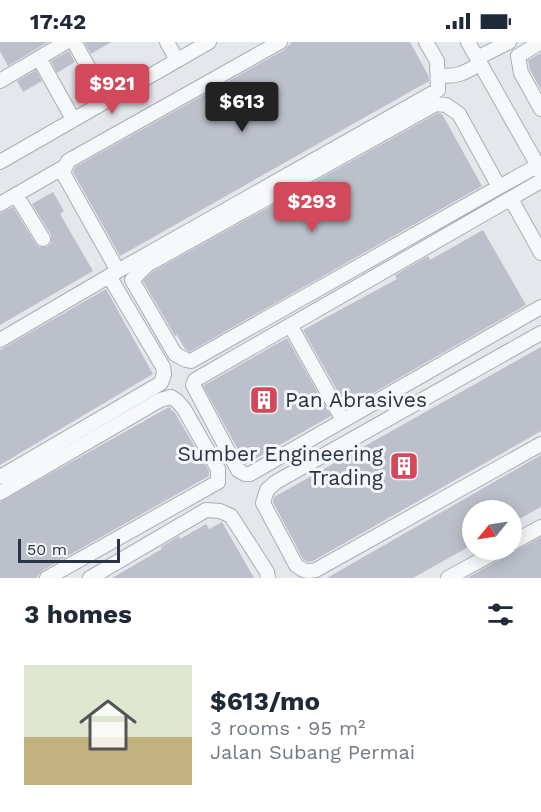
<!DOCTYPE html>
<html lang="en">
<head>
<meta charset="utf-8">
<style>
  :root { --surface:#fff; --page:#f2f2f3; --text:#1f2937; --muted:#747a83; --accent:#d1495b }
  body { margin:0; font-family:"Work Sans",sans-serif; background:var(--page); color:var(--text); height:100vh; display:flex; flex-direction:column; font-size:22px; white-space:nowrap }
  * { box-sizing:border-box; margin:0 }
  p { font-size:20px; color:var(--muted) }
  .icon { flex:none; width:33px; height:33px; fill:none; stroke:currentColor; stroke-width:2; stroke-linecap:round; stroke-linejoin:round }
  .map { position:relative; height:536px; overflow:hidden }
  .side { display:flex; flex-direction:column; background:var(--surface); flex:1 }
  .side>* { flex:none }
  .needle { width:39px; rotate:240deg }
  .buttons { position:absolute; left:462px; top:458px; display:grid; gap:12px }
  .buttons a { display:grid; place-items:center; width:60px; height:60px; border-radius:50%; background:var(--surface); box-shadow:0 3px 15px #0003; font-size:30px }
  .scale { position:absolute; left:18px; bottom:15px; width:102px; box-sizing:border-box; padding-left:6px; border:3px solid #2b3445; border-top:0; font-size:16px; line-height:21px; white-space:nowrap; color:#2b3445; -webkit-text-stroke:4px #f4f6f9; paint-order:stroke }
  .price { position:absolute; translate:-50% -51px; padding:0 14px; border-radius:6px; background:var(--accent); color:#fff; font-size:20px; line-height:39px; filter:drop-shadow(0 2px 3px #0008) }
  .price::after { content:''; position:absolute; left:50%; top:36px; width:18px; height:14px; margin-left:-9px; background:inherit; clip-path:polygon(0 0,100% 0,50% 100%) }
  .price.current { background:#222; color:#fff }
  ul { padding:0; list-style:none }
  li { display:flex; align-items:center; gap:18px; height:150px; padding:0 24px }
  li span { display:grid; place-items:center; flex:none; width:168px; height:120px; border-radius:0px; color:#555 }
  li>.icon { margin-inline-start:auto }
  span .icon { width:72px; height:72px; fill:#fffc; stroke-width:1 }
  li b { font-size:26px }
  h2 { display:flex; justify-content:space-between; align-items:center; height:72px; padding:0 24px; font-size:26px }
  .status { display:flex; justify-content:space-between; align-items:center; height:42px; padding:0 30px; background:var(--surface); direction:ltr }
  .status svg { height:16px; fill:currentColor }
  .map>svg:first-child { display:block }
  .building { fill:#bbc0ca }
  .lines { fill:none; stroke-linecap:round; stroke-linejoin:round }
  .minor-casing { stroke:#a9aeb7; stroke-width:16 }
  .minor { stroke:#f7f8fa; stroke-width:14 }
  .labels { text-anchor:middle; stroke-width:6; stroke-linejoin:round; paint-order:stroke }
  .poi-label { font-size:21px; fill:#2b3445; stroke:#f4f6f9; text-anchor:start }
</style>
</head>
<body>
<div class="status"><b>17:42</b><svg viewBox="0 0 49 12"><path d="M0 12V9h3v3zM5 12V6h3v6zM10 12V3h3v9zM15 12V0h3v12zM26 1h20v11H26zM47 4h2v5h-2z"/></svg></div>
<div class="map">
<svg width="541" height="536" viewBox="0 0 541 536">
  <rect width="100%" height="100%" fill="#e4e7ec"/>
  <path class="building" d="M0,0H48L8,24L0,9Z
    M84,0H111L91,12Z
    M292,0H410L428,33L429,39L120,214L73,130L75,125L284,8Z
    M69,9L75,20L57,31L51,19Z
    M541,11V48L530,28L528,18Z
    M36,28L42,39L23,50L17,39Z
    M438,71L442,72L482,144L189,310L185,307L177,293L175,294L143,239L152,230Z
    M53,150L64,169L60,172L93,229L0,283V171L13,165L36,202L39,205H47L51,201V193L32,162Z
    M483,188L526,263L347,366L303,288L397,237L395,233L428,214L430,218Z
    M106,247L153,332L0,423V308Z
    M287,296L331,374L246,422L203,344Z
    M541,305V389L313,519L307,520L303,517L273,460L274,455Z
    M169,365L175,371L189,395L209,429V434L43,528L36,536H0V460Z
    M541,413V465L512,481V468H472V503L413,536H327Z
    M222,480L254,536H112L162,507L161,505L179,494L180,497L206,482L209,487Z
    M541,495V536H467L513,510Z"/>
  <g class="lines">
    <g class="minor-casing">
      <path id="minor" d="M74,0L107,58
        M167,0L177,18
        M468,0L541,129
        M541,0L518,14L521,31L541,67
        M39,16L66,0
        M477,16L509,0
        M439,33C456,36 466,30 480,22
        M0,39L39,16L73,77
        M0,120L209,0
        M541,139L195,338L193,343L238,428L245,432H250L541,265
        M499,145L459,72L446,63L436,62L147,223L132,238L175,312L186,318L191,319L499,145L537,124
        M16,153L43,197
        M511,157L541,211
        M0,162L64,125
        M118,229L63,131L68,119L280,0
        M290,283L343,378
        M541,291L276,440L267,448L263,461L296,523C303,529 307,530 316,528L541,402
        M0,298L123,226L438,48L437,19L426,0
        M0,435L161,341L164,332L163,325L109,234
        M0,451L160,358L171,355L177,359L184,367L218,427V440L47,536
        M512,501L541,485
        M90,536L206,468L220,469L231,474L267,530L268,536
        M448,536L501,507"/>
    </g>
    <use href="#minor" class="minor"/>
  </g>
  <defs>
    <g id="building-square" transform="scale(1.5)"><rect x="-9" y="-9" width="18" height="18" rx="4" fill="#d1495b" stroke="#f4f6f9"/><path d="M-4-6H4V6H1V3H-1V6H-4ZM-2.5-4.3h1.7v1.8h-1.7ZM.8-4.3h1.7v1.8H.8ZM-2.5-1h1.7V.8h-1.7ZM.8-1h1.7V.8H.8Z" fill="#fff"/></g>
  </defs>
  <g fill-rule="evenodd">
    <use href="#building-square" x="264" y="358"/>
    <use href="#building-square" x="404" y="424"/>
  </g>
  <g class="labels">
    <g class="poi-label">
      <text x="285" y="365">Pan Abrasives</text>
      <text x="383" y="419" text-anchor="end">Sumber Engineering<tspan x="383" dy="24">Trading</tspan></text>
    </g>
  </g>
</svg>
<div class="buttons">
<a><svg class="needle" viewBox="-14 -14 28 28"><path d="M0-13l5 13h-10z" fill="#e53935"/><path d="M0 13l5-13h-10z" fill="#747a83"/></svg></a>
</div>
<div class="scale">50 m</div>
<b class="price" style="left:112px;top:73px">$921</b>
<b class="price current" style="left:242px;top:91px">$613</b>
<b class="price" style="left:312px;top:191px">$293</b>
</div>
<section class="side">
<h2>3 homes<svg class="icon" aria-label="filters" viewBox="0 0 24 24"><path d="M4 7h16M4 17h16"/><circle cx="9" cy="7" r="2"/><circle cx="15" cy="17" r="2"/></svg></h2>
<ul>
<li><span style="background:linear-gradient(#dfe7d0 60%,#c2b280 0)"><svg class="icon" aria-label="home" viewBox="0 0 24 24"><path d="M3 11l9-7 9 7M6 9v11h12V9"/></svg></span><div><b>$613/mo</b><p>3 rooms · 95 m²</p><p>Jalan Subang Permai</p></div></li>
</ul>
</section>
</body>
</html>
